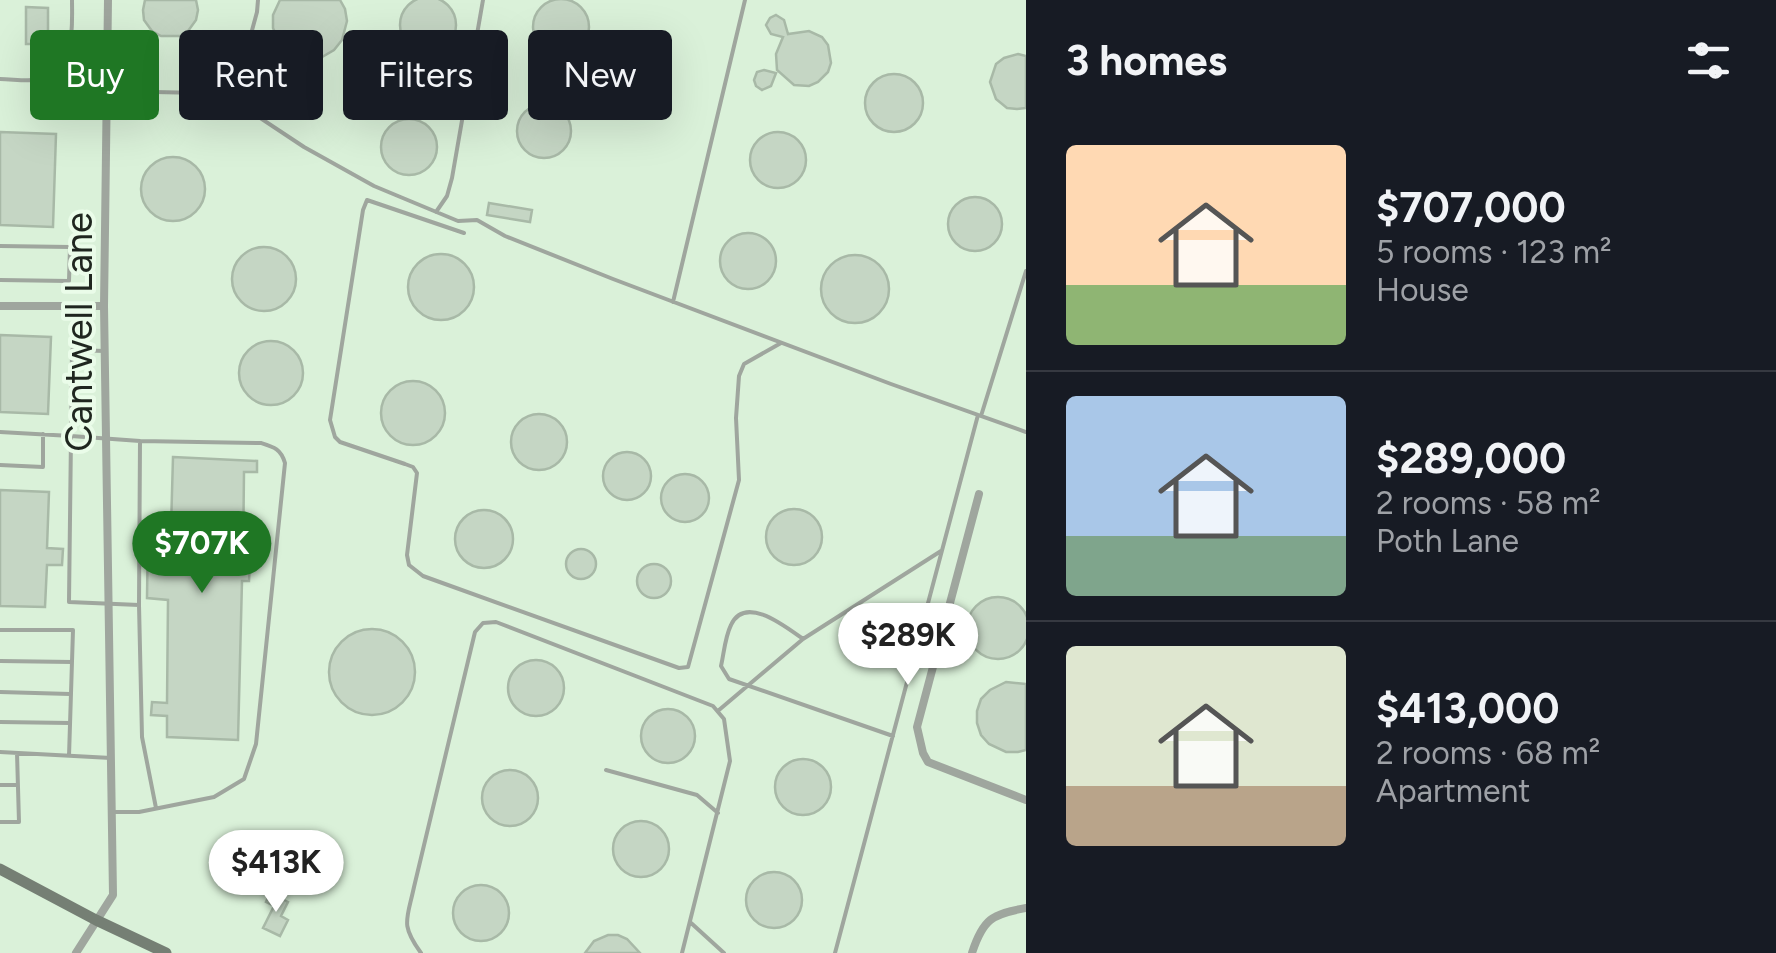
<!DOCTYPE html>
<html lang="en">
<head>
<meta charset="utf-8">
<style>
  :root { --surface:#171b24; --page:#20242c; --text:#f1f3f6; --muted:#9ea1a6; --line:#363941; --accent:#1f7724 }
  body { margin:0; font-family:Figtree,sans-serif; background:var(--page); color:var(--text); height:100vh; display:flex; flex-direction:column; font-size:38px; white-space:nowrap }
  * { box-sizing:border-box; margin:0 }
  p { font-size:32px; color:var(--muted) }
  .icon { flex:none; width:55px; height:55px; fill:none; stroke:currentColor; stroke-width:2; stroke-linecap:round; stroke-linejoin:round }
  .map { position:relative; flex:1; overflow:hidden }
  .panel { display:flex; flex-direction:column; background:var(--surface); width:750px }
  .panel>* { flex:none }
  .guide { position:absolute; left:30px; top:30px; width:845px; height:90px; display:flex; gap:20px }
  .price { position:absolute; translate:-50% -85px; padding:0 22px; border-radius:35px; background:#fff; color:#222; font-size:32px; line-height:65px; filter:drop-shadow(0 2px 5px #0008) }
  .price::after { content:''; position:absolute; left:50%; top:60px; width:30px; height:22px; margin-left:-15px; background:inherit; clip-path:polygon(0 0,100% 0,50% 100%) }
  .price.active { background:var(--accent); color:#fff }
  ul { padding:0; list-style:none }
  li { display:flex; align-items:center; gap:30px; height:250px; padding:0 40px }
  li+li { border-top:2px solid var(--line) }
  li span { display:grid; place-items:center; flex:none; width:280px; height:200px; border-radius:10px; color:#555 }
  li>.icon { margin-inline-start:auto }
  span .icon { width:120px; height:120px; fill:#fffc; stroke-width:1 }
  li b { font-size:42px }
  h2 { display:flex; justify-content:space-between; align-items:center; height:120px; padding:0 40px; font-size:42px }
  .pill { padding:0 35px; border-radius:10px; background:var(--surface); box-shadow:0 10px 40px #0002; font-size:35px; line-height:90px }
  .pill.active { background:var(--accent); color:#fff }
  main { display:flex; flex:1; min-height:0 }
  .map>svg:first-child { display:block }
  .built { fill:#daf1d9 }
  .building { fill:#c5d6c4; stroke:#a8b9a7; stroke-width:2.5 }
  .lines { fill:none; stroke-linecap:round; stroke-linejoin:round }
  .lane { stroke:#9fa69e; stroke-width:4 }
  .street { stroke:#9fa69e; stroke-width:8 }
  .secondary { stroke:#757f74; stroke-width:11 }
  .labels { text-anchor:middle; stroke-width:8; stroke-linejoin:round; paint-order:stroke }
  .street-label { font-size:38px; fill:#1f261f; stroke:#eafce9 }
</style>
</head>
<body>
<main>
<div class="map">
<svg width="1026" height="953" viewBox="0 0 1026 953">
  <rect width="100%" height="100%" fill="#eafce9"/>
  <path class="built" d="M0,0H1026V953H0Z"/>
  <path class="building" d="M400 25a28 28 0 1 1 56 0a28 28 0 1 1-56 0Z
    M533 27a28 28 0 1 1 56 0a28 28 0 1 1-56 0Z
    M145,0H196L198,10L196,20L188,31L180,36H161L152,31L144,20L143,10Z
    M280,0H340L345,9L347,21L342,40L334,50L322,57L303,58L291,54L281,46L273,28V15Z
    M26,7L48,8V44H26Z
    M776,15L784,20L788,34L809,31L822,37L828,45L831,63L828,72L818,82L809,86L794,85L777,70L776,54L783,37L771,34L766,25L770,18Z
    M1018,54L1026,56V108L1017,109L1007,108L996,99L990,82L996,64L1004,58Z
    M764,70L776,73L771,86L762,90L756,86L754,80L757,72Z
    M865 103a29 29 0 1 1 58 0a29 29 0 1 1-58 0Z
    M517 131a27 27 0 1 1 54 0a27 27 0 1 1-54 0Z
    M381 147a28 28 0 1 1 56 0a28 28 0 1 1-56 0Z
    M750 160a28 28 0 1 1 56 0a28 28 0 1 1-56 0Z
    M0,132L56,134L53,227L0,225Z
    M141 189a32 32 0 1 1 64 0a32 32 0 1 1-64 0Z
    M948 224a27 27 0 1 1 54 0a27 27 0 1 1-54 0Z
    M489,203L532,210L530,222L487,215Z
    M720 261a28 28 0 1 1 56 0a28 28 0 1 1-56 0Z
    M232 279a32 32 0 1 1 64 0a32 32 0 1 1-64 0Z
    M408 287a33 33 0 1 1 66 0a33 33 0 1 1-66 0Z
    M821 289a34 34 0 1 1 68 0a34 34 0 1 1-68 0Z
    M0,335L51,337L48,414L0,412Z
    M239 373a32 32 0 1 1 64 0a32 32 0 1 1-64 0Z
    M381 413a32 32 0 1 1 64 0a32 32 0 1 1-64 0Z
    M511 442a28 28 0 1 1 56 0a28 28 0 1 1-56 0Z
    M603 476a24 24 0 1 1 48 0a24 24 0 1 1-48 0Z
    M173,457L257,461V472H244L243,563L250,564L249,581H242L238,740L167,737V716L151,715L152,702L167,703L168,600L147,598L148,527L171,528Z
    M661 498a24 24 0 1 1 48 0a24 24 0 1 1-48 0Z
    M0,490L49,492L47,548L63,549L62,565H47L45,607L0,606Z
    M766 537a28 28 0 1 1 56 0a28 28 0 1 1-56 0Z
    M455 539a29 29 0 1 1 58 0a29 29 0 1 1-58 0Z
    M566 564a15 15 0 1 1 30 0a15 15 0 1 1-30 0Z
    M637 581a17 17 0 1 1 34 0a17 17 0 1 1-34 0Z
    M967 628a31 31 0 1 1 62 0a31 31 0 1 1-62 0Z
    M329 672a43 43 0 1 1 86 0a43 43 0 1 1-86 0Z
    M508 688a28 28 0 1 1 56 0a28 28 0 1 1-56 0Z
    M1006,682L1026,684V750L1018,752H1006L989,744L981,735L977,723V711L981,699L990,690Z
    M641 736a27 27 0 1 1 54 0a27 27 0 1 1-54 0Z
    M775 787a28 28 0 1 1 56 0a28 28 0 1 1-56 0Z
    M482 798a28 28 0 1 1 56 0a28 28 0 1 1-56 0Z
    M613 849a28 28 0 1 1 56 0a28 28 0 1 1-56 0Z
    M746 900a28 28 0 1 1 56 0a28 28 0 1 1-56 0Z
    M453 913a28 28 0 1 1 56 0a28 28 0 1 1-56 0Z
    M270,893L288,902L281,916L288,920L280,936L263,928L274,906L266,902Z
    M608,935H618L627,939L640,953H585L594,941Z"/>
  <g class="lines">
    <path class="lane" d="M0,79C13,79 29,82 42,79C76,72 72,26 72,0
      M108,91L201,93L233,100L304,147L374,186L458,221L477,220L505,236L613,279L891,384L1026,432
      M233,100L257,12L258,0
      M436,212L447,196L452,178L483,0
      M464,233L367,200L363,210L330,420L335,437L340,442L405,464L413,467L417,473L407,555L409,565L423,576L679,668L688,667L739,480L736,418L739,376L744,364L781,343
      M0,246L70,247L69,281L0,280
      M673,302L745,0
      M981,416L1026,271
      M0,432L71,436L72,350L105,351
      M71,436L140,441L139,605L69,602Z
      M0,465L43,467V434
      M139,605L142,737L156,808
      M0,630H73L69,756
      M0,661L72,662
      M0,692L70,694
      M719,710L803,639
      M0,722L70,723
      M893,736L729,679L721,666C724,653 725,637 731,625C745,594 786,627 803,639L941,551
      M0,752L111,758
      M606,770L697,795L718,813
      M0,785H18
      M115,812H139L214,797L244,779L256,744L285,463C281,449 274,447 261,443L140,441
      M0,822H19L17,753
      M690,922L724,953
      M421,953C400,924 407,920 414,887L475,632L483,623L496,622L713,706L724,719L730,761L682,953
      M835,953L978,415"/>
    <path class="street" d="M0,306H104
      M979,494L917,727L923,753L928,762L1026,800
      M76,953L113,895L104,306L108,0
      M972,953C983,919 992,914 1026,908"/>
    <path class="secondary" d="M0,869L96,920L166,953"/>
  </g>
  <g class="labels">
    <g class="street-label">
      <text transform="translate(79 332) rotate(-90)" y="13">Cantwell Lane</text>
    </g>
  </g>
</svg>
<b class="price active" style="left:202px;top:596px">$707K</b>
<b class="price" style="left:908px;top:688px">$289K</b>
<b class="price" style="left:276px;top:915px">$413K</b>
<div class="guide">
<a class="pill active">Buy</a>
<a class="pill">Rent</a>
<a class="pill">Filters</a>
<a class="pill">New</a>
</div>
</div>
<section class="panel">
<h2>3 homes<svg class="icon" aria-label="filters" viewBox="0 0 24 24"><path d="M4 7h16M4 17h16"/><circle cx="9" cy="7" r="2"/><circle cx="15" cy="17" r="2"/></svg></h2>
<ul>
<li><span style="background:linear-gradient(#ffd9b3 70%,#8fb573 0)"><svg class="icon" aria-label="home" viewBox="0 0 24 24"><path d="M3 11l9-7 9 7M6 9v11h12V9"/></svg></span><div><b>$707,000</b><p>5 rooms · 123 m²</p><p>House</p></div></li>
<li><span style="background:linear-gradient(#a9c7e8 70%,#7fa58c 0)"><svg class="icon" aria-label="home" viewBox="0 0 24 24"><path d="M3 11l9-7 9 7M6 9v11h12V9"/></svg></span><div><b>$289,000</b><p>2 rooms · 58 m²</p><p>Poth Lane</p></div></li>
<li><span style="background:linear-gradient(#dfe7d0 70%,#b9a48a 0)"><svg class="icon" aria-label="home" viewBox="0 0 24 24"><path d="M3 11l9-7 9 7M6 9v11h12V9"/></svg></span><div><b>$413,000</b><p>2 rooms · 68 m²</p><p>Apartment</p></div></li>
</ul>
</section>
</main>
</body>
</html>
